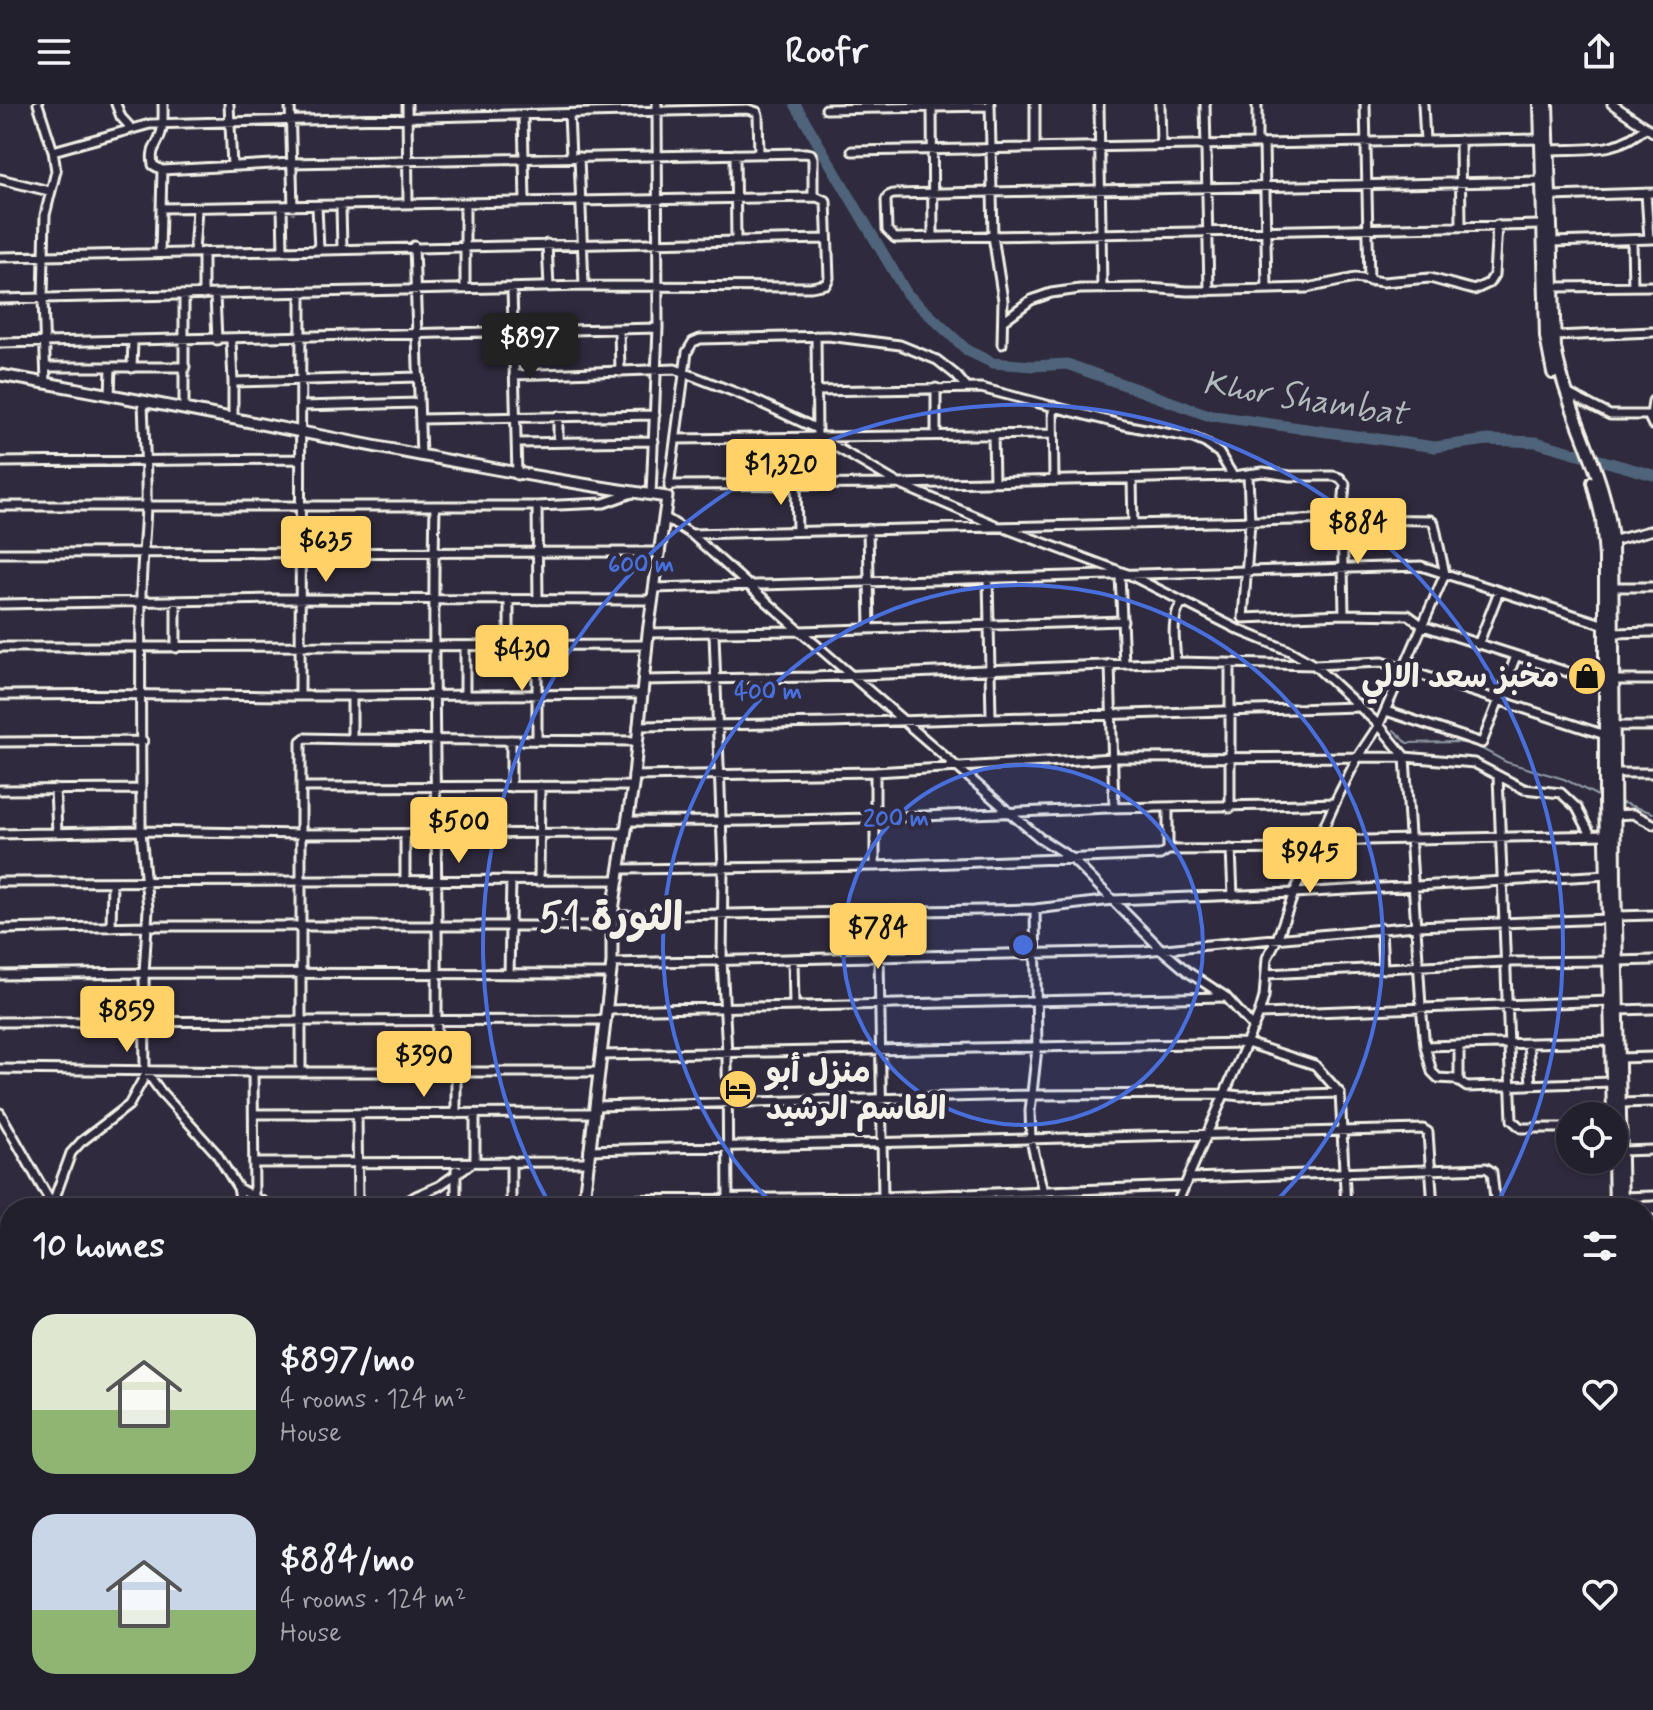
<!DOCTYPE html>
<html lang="en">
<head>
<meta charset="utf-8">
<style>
  :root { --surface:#23202e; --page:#2b2836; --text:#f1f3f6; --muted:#a3a3aa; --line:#403e4a; --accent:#ffd166 }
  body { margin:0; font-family:Mynerve,"Playpen Sans Arabic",sans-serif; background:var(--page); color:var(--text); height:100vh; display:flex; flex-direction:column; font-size:30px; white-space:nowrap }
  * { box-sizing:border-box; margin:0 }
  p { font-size:26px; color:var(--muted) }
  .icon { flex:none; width:44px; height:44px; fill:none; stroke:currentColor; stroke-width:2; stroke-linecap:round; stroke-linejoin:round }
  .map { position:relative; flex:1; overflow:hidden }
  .drawer { position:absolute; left:0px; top:1094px; width:1654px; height:512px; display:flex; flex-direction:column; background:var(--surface); border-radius:32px 32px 0 0; box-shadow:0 2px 6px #0004,0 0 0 2px var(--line) }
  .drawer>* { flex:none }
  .controls { position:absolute; left:1556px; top:998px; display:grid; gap:16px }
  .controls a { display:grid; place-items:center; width:72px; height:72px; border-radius:50%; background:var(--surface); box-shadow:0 2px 6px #0004,0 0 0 2px var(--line); font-size:40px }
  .price { position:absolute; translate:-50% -68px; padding:0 18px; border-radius:8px; background:var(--accent); color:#111; font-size:26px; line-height:52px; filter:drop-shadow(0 2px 4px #0008) }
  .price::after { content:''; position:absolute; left:50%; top:48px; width:24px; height:18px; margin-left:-12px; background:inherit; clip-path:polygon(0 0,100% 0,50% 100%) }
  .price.active { background:#222; color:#fff }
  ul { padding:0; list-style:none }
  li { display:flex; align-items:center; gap:24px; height:200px; padding:0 32px }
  li span { display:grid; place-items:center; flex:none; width:224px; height:160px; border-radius:24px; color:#555 }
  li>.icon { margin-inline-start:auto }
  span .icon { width:96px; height:96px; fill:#fffc; stroke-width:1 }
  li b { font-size:34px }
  h2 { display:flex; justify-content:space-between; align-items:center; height:96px; padding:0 32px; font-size:34px }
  header { display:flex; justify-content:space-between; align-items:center; height:104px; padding:0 32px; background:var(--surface); font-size:36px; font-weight:800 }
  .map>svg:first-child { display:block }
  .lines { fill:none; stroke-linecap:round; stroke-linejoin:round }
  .stream { stroke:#919ca6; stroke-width:2 }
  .river { stroke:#4f647a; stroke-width:11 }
  .minor-casing { stroke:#f4f1e8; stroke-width:13 }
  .tertiary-casing { stroke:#f4f1e8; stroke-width:15 }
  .secondary-casing { stroke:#f4f1e8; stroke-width:16 }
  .minor { stroke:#2f2a3d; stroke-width:7 }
  .tertiary { stroke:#2f2a3d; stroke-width:9 }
  .secondary { stroke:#2f2a3d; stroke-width:10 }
  .ring { fill:none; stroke:#486fdb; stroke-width:4 }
  .labels { text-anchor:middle; stroke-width:8; stroke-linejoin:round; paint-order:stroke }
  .poi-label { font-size:32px; font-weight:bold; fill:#f4f1e8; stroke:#2f2a3d; text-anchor:end }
  .water-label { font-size:34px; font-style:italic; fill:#b2b9bc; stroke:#2f2a3d }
  .district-label { font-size:40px; font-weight:bold; fill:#f4f1e8; stroke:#2f2a3d }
  .centre { fill:#486fdb; stroke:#2f2a3d; stroke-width:4 }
  .ring-label { font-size:24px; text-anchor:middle; font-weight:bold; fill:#486fdb; stroke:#2f2a3d; stroke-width:8; stroke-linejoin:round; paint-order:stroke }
</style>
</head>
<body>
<header><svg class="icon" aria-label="menu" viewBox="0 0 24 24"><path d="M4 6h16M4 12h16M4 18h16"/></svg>Roofr<svg class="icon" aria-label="share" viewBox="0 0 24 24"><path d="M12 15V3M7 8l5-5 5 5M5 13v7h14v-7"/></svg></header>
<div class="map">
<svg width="1653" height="1606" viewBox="0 0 1653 1606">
  <rect width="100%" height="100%" fill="#2f2a3d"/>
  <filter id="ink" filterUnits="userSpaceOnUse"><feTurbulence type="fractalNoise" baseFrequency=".0125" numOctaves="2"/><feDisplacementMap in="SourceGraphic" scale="16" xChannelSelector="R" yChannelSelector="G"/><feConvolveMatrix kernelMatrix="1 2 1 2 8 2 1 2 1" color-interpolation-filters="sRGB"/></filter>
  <g filter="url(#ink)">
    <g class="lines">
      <path class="stream" d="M1394,626L1407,639L1456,638L1475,641L1506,658L1564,675L1602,694
        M1620,698L1653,709"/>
      <path class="river" d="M795,0L907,190L968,247L993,259L1033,262L1067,260L1207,311L1435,343L1488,336L1536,338L1653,371"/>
      <g class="minor-casing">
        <path id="minor" d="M38,0L53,47L56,67L45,111L43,195L46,279
          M116,0L121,13L131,24
          M163,0C163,9 164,20 161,29C157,44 150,43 153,61L162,66L291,59L805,49L811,50L813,54V93
          M229,0L232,62
          M290,0L293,103
          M407,0L408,100
          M990,0L993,132L1003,196L1002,240
          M1035,0V44
          M1099,0L1102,185
          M1160,0L1161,41
          M1205,0L1209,187
          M1257,0V40
          M1365,0L1369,177
          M1423,0L1425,37
          M1612,0L1653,28
          M932,3L933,133
          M826,5L990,2
          M569,10L571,53
          M523,11L525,97
          M1460,36L1461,121
          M1264,40L1267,185
          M1549,46C1586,44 1617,50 1646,23
          M53,47L150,20L748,5L757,8L758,11L759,49
          M852,47L1541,35
          M735,50L736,136
          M579,53L584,182
          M0,75L49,87
          M1542,77L893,90L888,92L886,96L887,126L895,134L1543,121
          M1646,89L1649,135
          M1550,92L1653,89
          M465,99V185
          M317,103L319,145
          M341,103L342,144
          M282,104L283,146
          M1632,136L1633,182
          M1551,138L1653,135
          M547,140L549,183
          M414,142L421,352
          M194,148L197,105
          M160,149L162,66
          M0,153L827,135
          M1552,183L1653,182
          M512,184L517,371
          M184,191V305
          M203,191V148
          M215,191L217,236
          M0,195L584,182L811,183L826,180L829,174L826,97L817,93L162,104
          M1003,217L1031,196L1051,189L1080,185L1148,184L1187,187L1307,184L1355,174L1383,178L1430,174L1474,186L1489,179L1494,171L1497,121
          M619,225L620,268
          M816,232L817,332L899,380L995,421
          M1554,232L1653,228
          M231,236L233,278
          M0,239L658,224
          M46,263H185
          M132,264L133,237
          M514,271L675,265L750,294L817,325
          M936,284V331
          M816,287L981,284L1124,321L1193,334L1205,339L1219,349L1233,372
          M1567,289L1610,311H1648L1653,321
          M110,291L111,264
          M301,302L419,299
          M1053,302L1054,376
          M558,312V338
          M1651,312L1653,297
          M233,315V278L419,273
          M420,315L655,311
          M993,331L994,377
          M677,335L1053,330
          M517,339L654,337
          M0,358L300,355
          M1248,371L1250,418L1243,514L1344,510L1408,511L1423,522L1605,580
          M1132,375L1133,421
          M761,379V333
          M796,379L797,427
          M670,381L899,380L1233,372L1263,368L1290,372H1334L1340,374L1345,380L1342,415L1344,510
          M669,383L687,248L693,238L700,235L828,232L900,241L937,256L956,271L967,284
          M651,391L658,224L657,0
          M0,402H537L604,399L635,388
          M537,402L538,496
          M435,403C430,592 441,780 436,968
          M664,413L691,430L800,527L1123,517
          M868,425L870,524
          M1007,425L1130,471L1239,526L1290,547L1314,561L1379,621L1405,653L1474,659L1524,685L1561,689L1577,704L1591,731
          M691,430L1342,415L1430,416L1434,419L1445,470L1379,621L1359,651L1338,692L1294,789L1277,835L1267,854L1264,893L1259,910L1175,1104
          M1612,437L1653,426
          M0,449L658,448
          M1120,471L1124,559
          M988,474L991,613
          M1613,483H1653
          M654,484L1421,462L1605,521
          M0,500L274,495L653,496
          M648,529L800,527L1010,709L1040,734L1071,754L1162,846L1188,868L1226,893L1254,924
          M1613,529L1653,528
          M714,530L723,764L722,856L727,949L728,1104
          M1478,541L1499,487
          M509,542V496
          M537,542V636
          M0,543L647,541
          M465,543V590
          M176,544V497
          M1176,558C1175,540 1170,514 1182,499
          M1110,560L1114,704
          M1230,560V704
          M644,576L813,573L1176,558L1314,561L1382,558L1605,631
          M1613,576H1653
          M0,591C117,589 235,592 352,592V635L305,634L301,637V730L141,727C141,649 140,571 141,494C141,463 145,433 146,402C147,367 144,332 143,298
          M300,592L301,188
          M352,592L643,590
          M1386,607L1482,639L1516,552
          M638,622L831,619L1357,603
          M1613,622H1653
          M352,635L636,637
          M0,638L143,637
          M875,668V762
          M1614,669H1653
          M633,672L875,668L1113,654L1405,653L1421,902L1425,942L1432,968L1438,974L1455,975L1467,983L1612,978
          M1498,672L1512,1016L1521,1024H1570
          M301,683L633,682
          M511,683V636
          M55,685L57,729
          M0,686L141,685
          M1614,711L1633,710L1653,720
          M627,717C789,719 950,711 1111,704C1186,702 1260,702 1335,699
          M0,730L141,727L148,805L144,869L145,966L161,988L216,1049L238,1084L274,1104
          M405,730V777
          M1318,737L1606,731
          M1231,745L1233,792
          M1168,746L1313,745
          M622,765L875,762L1160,751L1168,746V704
          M539,777L540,682
          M0,778L619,776
          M1035,805L1037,944L1030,1007L1031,1036L1043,1088L1044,1104
          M612,812L1035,805L1113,796L1294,789L1608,771
          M1616,812L1653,811
          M111,823L112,778
          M1381,824L1383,865
          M0,825L147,822H611
          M879,852L883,1093
          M793,855L794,901
          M1617,857L1653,856
          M612,859L1143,847L1415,822L1609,815
          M509,870L511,777
          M1266,870L1504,858L1609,857
          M0,871L144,869L609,870
          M606,906L1224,893
          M1618,906L1653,905
          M1259,910L1610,897
          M0,918L606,916
          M1528,939L1531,980
          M1459,941V978
          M1425,942L1611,937
          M602,951L1247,939L1315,961L1340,989L1346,1104
          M1619,954L1653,953
          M0,965L253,968H599
          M301,967V730L626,729
          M253,968L254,1094
          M456,968V1010
          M1620,999L1653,998
          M595,1002L1031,991L1224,990L1240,992L1340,989
          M0,1009L51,1099
          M254,1010L593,1009
          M357,1010L358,1104
          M589,1046L1423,1025L1428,1028L1433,1104
          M1621,1047L1653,1046
          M254,1059L587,1058
          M456,1066V1104
          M1189,1074L1486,1064L1492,1068L1496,1104
          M238,1084L242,1104
          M966,1089V1104
          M1622,1093L1653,1092
          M584,1096L883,1093L1184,1082
          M51,1104L71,1049L81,1038L129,1001L147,968
          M397,1104L416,1092L439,1082L475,1057V1010
          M511,1104V1057
          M1644,1115L1653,1116
          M5,1205V1256
          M1644,1227H1653
          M0,1302H10
          M1644,1314L1653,1313
          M0,1349H10
          M1644,1358H1653
          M0,1398H10
          M1644,1406L1653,1405
          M1644,1497H1653
          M0,1537H10
          M1644,1542H1653
          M0,1585H10
          M69,1596V1606
          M185,1596L205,1606
          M298,1596L303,1606
          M693,1596L694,1606
          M1234,1596V1606
          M1339,1596V1606
          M1509,1596V1606
          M1126,1598L1217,1596
          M954,1601L1081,1604
          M591,1606V1596
          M811,1606L812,1596
          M920,1606L930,1596"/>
      </g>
      <g class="tertiary-casing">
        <path id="tertiary" d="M0,271C223,309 443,361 667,393L648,529L633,682L612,812V859L583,1104
          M509,1606L517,1596"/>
      </g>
      <g class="secondary-casing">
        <path id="secondary" d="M1540,0L1546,233L1553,269
          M1547,0L1555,244C1567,311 1607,370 1612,437L1615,773L1622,1104
          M1593,378L1602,415L1605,453V698L1613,1012
          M1614,1056L1615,1104
          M1629,1596V1606
          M1637,1596V1606"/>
      </g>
      <use href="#minor" class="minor"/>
      <use href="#tertiary" class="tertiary"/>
      <use href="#secondary" class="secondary"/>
    </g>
  </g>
  <circle cx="1023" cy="841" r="180" fill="#486fdb" fill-opacity=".12"/>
  <g class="ring">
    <circle cx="1023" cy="841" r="180"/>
    <path d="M775 1102A360 360 0 1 1 1271 1102"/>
    <path d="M551 1103A540 540 0 1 1 1495 1103"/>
  </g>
  <defs>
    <g id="shop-disc" transform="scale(2)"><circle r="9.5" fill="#ffd166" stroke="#2f2a3d"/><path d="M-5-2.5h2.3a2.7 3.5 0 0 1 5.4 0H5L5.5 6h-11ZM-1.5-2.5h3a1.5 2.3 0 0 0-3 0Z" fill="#111"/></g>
    <g id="hotel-disc" transform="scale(2)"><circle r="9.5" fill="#ffd166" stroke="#2f2a3d"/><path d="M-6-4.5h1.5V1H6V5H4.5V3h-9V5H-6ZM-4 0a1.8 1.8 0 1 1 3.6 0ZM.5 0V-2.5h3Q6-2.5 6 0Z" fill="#111"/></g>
  </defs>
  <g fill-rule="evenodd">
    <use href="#shop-disc" x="1587" y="572"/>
    <use href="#hotel-disc" x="738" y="985"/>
  </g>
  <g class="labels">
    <g class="poi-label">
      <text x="1559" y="583">مخبز سعد الالي</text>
      <text x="766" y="978" text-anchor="start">منزل أبو<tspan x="766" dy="37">القاسم الرشيد</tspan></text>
    </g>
    <g class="water-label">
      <text transform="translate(1305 293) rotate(9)" y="12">Khor Shambat</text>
    </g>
    <g class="district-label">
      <text x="611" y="826">الثورة 51</text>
    </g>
  </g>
  <circle cx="1023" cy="841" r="12" class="centre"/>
  <g class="ring-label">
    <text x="641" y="468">600 m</text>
    <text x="768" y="595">400 m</text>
    <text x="896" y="722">200 m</text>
  </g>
</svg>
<div class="controls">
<a><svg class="icon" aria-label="locate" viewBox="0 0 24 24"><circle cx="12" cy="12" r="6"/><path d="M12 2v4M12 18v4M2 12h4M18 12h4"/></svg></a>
</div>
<b class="price active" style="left:530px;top:277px">$897</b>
<b class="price" style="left:781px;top:403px">$1,320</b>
<b class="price" style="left:1358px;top:462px">$884</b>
<b class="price" style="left:326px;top:480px">$635</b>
<b class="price" style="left:522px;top:589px">$430</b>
<b class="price" style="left:459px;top:761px">$500</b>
<b class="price" style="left:1310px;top:791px">$945</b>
<b class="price" style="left:878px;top:867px">$784</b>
<b class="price" style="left:127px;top:950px">$859</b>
<b class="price" style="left:424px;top:995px">$390</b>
<section class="drawer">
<h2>10 homes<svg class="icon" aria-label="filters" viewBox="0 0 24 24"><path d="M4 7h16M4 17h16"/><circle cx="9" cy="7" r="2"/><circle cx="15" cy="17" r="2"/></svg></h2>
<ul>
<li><span style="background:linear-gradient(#dfe7d0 60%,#8fb573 0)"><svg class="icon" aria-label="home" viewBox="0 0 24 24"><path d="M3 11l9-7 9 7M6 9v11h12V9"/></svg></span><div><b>$897/mo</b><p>4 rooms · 124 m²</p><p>House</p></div><svg class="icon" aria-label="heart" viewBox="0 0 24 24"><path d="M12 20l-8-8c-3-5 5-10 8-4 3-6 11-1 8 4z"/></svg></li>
<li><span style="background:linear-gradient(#c9d6e8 60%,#8fb573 0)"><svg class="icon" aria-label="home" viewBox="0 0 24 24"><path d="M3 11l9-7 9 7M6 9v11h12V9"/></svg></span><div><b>$884/mo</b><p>4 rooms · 124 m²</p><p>House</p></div><svg class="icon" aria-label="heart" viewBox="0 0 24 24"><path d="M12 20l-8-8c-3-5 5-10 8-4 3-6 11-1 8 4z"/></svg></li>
</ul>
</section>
</div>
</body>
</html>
